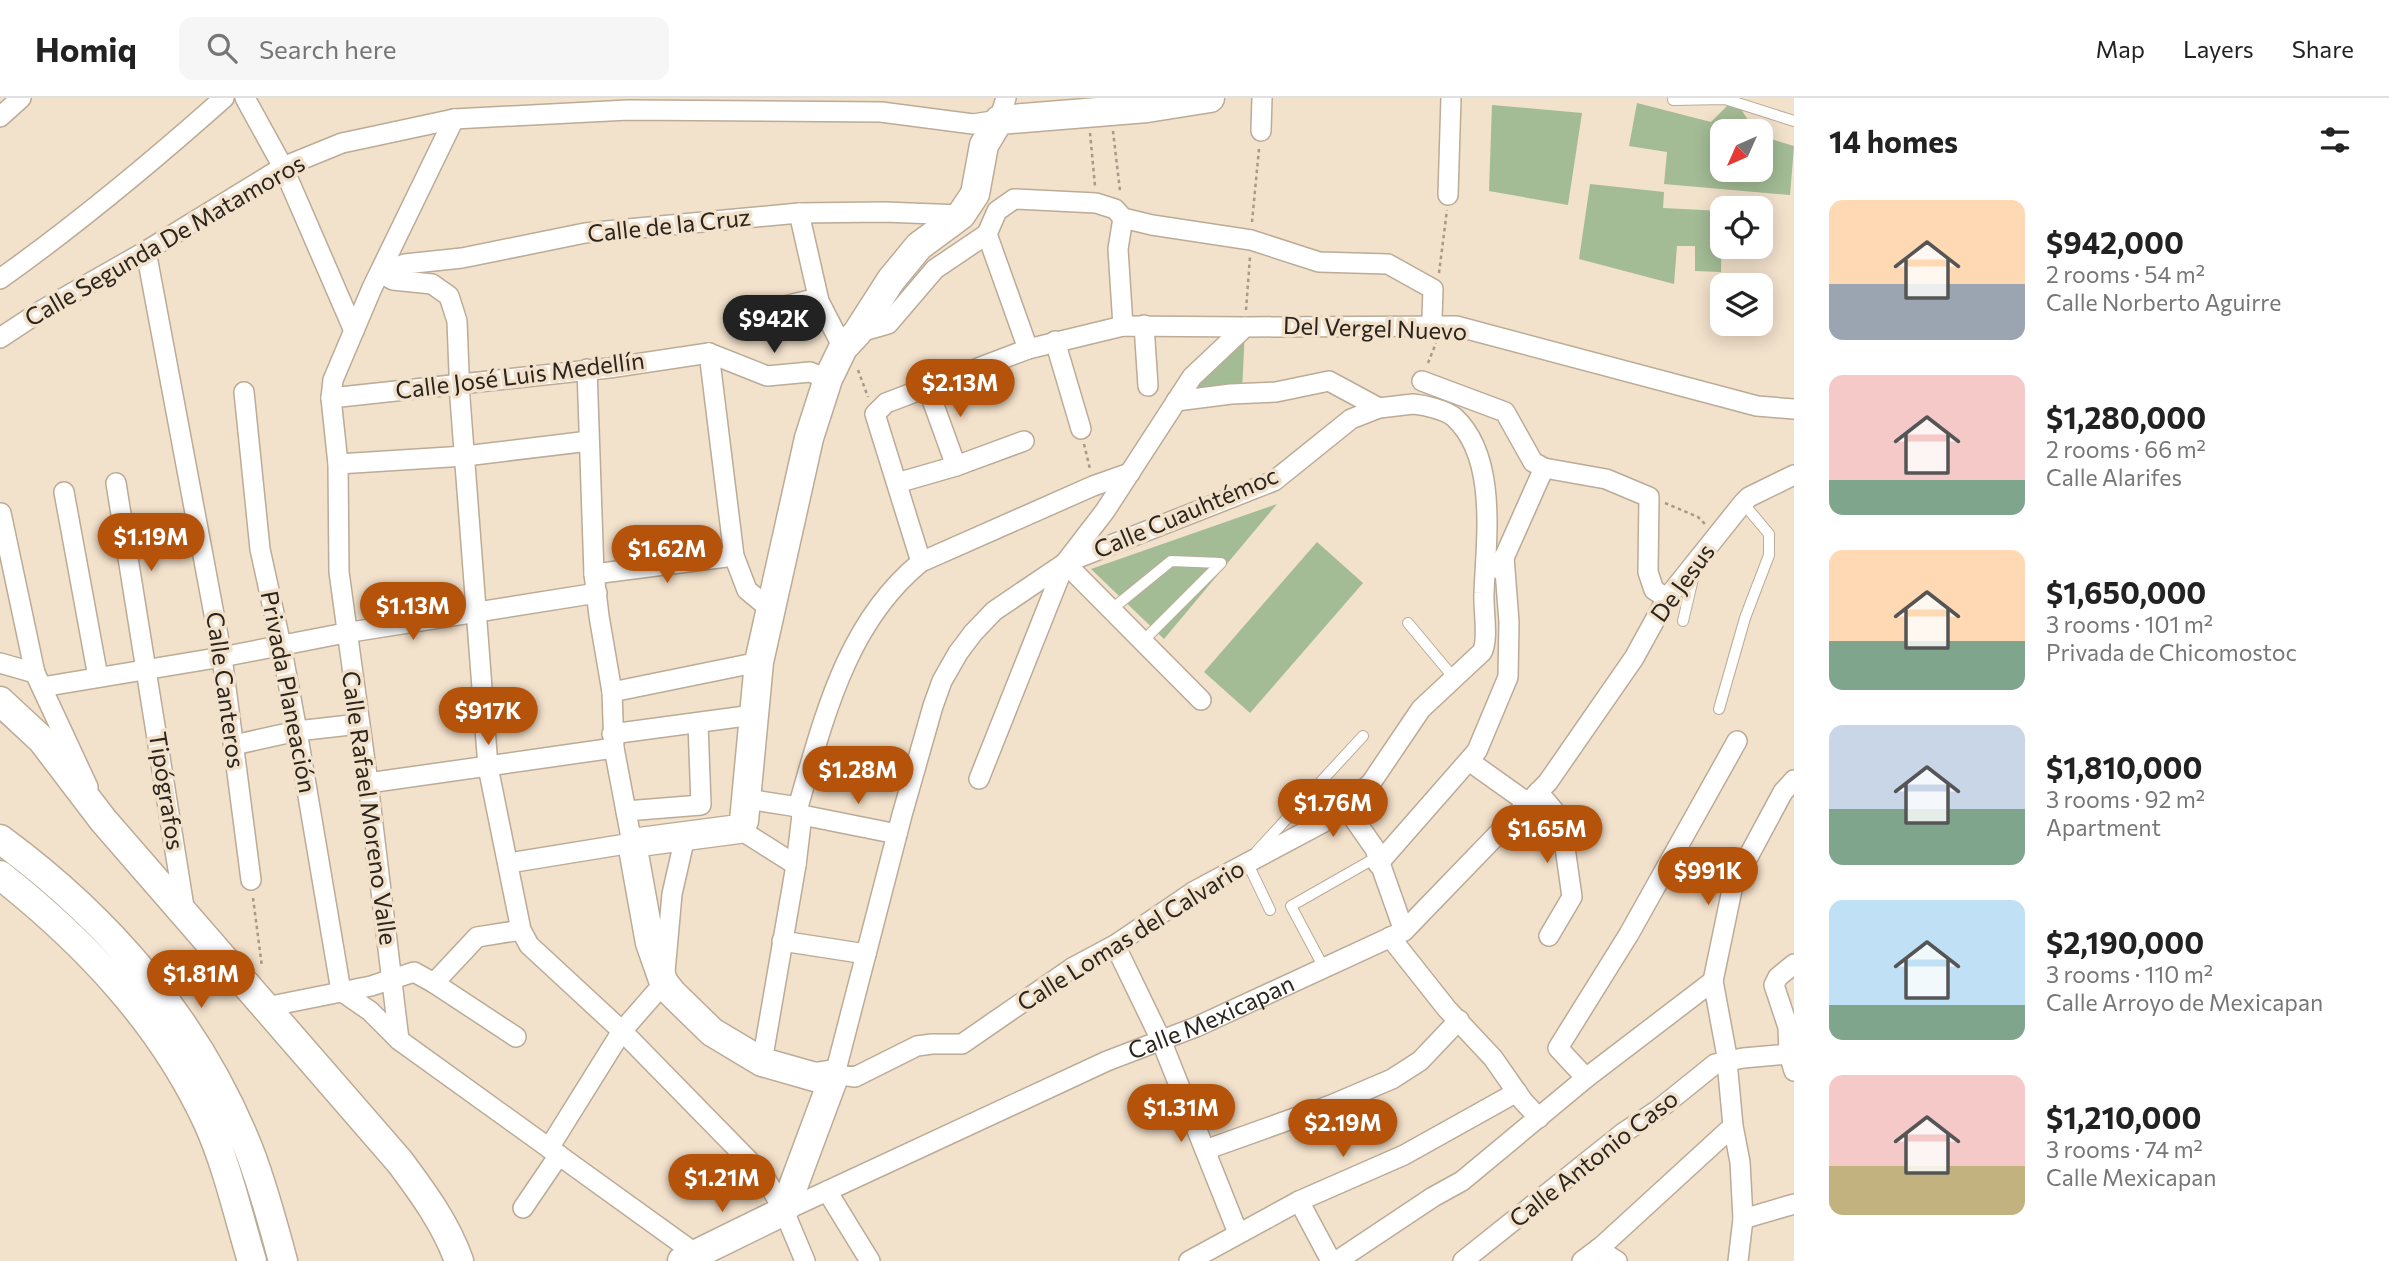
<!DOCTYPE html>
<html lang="en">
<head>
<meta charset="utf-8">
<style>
  :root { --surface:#fff; --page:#f6f6f6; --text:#222; --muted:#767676; --line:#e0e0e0; --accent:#b45309 }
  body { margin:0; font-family:Commissioner,sans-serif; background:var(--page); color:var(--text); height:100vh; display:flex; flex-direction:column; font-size:26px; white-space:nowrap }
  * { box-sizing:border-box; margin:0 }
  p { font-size:23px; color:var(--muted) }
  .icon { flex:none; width:38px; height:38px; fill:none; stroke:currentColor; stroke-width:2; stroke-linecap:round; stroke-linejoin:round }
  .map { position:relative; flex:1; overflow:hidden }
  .side { display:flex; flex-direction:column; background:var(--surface); width:595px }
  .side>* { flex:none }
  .needle { width:46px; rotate:225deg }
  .buttons { position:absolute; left:1710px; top:21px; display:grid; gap:14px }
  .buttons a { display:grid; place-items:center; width:63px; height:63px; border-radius:14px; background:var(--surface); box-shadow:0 4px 18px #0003; font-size:35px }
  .price { position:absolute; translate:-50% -60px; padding:0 16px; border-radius:24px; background:var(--accent); color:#fff; font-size:23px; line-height:46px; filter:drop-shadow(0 2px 4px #0008) }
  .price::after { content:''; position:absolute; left:50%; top:42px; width:21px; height:16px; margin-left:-10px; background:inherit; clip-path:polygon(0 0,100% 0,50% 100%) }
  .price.active { background:#222; color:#fff }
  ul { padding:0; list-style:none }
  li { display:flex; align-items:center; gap:21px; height:175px; padding:0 35px }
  li span { display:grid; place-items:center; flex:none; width:196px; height:140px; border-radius:14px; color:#555 }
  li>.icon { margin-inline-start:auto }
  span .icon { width:84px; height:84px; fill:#fffc; stroke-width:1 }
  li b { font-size:30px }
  h2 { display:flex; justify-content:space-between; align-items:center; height:84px; padding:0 35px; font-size:30px }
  header { display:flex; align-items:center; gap:42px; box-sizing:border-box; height:98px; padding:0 35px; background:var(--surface); border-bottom:2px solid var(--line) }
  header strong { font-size:33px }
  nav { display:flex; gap:38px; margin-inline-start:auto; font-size:24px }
  .search { width:490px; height:63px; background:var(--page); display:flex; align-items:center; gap:18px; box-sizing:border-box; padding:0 24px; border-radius:14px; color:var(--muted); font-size:26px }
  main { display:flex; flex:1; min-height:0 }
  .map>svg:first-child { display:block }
  .green { fill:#a3bc95 }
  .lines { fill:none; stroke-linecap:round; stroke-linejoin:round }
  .lane-casing { stroke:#bbab97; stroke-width:12 }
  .street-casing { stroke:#bbab97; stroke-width:22 }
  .secondary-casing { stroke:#bbab97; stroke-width:31 }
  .path { stroke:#a69a89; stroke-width:2.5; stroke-dasharray:3.5 3.5; stroke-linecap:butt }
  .lane { stroke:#fff; stroke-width:10 }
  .street { stroke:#fff; stroke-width:19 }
  .secondary { stroke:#fff; stroke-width:28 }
  .labels { text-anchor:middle; stroke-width:7; stroke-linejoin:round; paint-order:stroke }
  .street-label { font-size:24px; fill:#2b251d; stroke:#f2e1cb }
</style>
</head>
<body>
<header>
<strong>Homiq</strong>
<div class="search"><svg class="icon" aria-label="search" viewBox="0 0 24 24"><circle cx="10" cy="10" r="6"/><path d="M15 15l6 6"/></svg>Search here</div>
<nav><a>Map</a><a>Layers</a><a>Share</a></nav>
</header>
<main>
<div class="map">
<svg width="1794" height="1163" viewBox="0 0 1794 1163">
  <rect width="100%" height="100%" fill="#f2e1cb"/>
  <path class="green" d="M1637,5L1711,24L1729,6L1741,11L1755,33H1722V72H1760L1761,38L1794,48L1790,97L1664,86L1667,54L1629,48Z
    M1492,7L1582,15L1568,107L1489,93Z
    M1590,86L1664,94L1663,110L1722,113L1721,174L1695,173V148H1677L1674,186L1579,161Z
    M1245,230L1242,294L1206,297L1194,285Z
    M1277,406L1164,541L1091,471Z
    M1317,444L1363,485L1250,615L1204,574Z"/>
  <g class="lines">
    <g class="lane-casing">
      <path id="lane" d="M1673,2L1725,1L1794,23
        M1112,511L1171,463L1221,465L1144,542
        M1683,523L1695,472
        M1408,525L1454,580
        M1719,611L1745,520L1769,457V436L1743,405
        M1257,753L1363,638
        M1247,764L1270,812
        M1324,870L1291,808L1377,759"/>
    </g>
    <g class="street-casing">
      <g id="street">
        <path d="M245,0L283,69L354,233"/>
        <path d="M0,19L21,0"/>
        <path d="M1261,33L1262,0"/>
        <path d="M1448,97L1451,0"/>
        <path d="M799,115L819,203L843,250"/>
        <path d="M1123,120L1118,151L1123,228"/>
        <path d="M146,153L222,559L251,782"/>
        <path d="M380,175L393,182L432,186L449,198L457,223L460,300L488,669L521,832L529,847L622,933L764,1078L784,1113L805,1163"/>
        <path d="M380,175L405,166L462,160L585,135L799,115L884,114L961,117"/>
        <path d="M0,181C79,125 152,64 224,0"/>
        <path d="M735,220L818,200"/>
        <path d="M1144,227L1148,288"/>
        <path d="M857,235L888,226L935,171L987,136"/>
        <path d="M0,240L44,211L146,153L283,69L342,45L361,41L454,21L628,12L881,14L973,26L999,22L1006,0"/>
        <path d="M1055,243L1081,331"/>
        <path d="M1028,251L987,136L997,113L1014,101L1096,105L1115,111L1123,120L1152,127L1251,142L1319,164L1388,166L1433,191L1432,220L1436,228"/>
        <path d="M709,255L734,458L747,492L770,511"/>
        <path d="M709,255L767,278L810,274L828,281"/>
        <path d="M1422,283L1505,314L1533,364L1544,370L1606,381L1649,399L1648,474L1654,492L1667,500"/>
        <path d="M927,288L956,368"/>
        <path d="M244,294L260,451L281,547L297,633L341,893L370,913L399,942L696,1156"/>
        <path d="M331,300L609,270L709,255"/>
        <path d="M1176,303L1231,296L1276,294L1329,283L1379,310"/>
        <path d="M1413,306C1425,307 1445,312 1454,319C1498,359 1486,442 1484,495C1483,511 1489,542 1482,554L1421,611L1371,685L1345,708L1322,725L1193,794L1115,847L1072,870L962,946H932L917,948L855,979L835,976L902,717L933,608L942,583L958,555L973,535L994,513L1065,465L1274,383L1351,321L1379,310Z"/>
        <path d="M338,366L465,358L589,343"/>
        <path d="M116,385L185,815"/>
        <path d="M897,385L956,368L1024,343"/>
        <path d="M64,394L98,579"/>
        <path d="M1,415L35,575"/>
        <path d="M921,464L875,316L886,305L1028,251L1123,228L1245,229"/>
        <path d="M1065,465L1201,602"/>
        <path d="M1499,471L1544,370"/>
        <path d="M594,476L734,458"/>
        <path d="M0,565L35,575L88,689"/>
        <path d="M42,589L222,559L345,535L597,495"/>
        <path d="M612,594L759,564"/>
        <path d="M612,636L753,617"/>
        <path d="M234,647L297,633L359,626"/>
        <path d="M1469,663L1528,705"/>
        <path d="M979,681L1065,465L1105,413L1192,279L1245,229L1456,228L1757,308L1794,311"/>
        <path d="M368,685L614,650"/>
        <path d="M1538,694L1561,721L1572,799L1549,838"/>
        <path d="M747,701L798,709"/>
        <path d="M1345,708L1375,751L1404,833"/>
        <path d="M798,709C824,620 846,525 921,464L1093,388L1130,375"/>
        <path d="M798,709L802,717L897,736"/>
        <path d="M626,713L701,707L698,625"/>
        <path d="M739,731L796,767"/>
        <path d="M509,765L632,745L614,650L612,594L599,518L594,476L587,271"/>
        <path d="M1378,766L1477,653L1508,579L1509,524L1504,459"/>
        <path d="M1390,839L1447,911L1493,960L1523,1003L1539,1020"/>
        <path d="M782,843L866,856"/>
        <path d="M1115,847L1161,942L1238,1135"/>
        <path d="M1794,866L1778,879L1774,887L1788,929L1789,956L1794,973"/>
        <path d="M434,885L516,939"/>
        <path d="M266,909L371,888L414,874L434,885L477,839L521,832"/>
        <path d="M399,942L368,685L339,474L338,366L331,300L333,282L372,190L454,21"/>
        <path d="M762,964L796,767L802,717"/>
        <path d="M1586,980L1558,950L1629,836L1737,643"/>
        <path d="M549,1050L622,933L664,885L672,796L685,739"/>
        <path d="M1205,1052L1331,1007L1392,981L1420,963L1459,922"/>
        <path d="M827,1093L870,1163"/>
        <path d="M1299,1103L1331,1163"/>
        <path d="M523,1110L559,1057"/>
        <path id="s1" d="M784,1113L1107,963L1196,929L1404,833L1548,684L1634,560L1667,500L1743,405L1749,399L1794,377"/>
        <path d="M1743,1121L1794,1106"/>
        <path d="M1598,1151L1617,1163"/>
        <path d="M1189,1163L1299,1103L1404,1057L1517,994"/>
        <path d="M1337,1163L1433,1099L1462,1083L1586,980L1713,883"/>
        <path d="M1463,1163L1623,1035L1658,1012L1715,966L1743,960L1789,956L1794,957"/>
        <path d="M1582,1163L1602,1148L1733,1028"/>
        <path d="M1738,1163L1743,1121L1740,1064L1733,1028L1726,953L1713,883L1733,787L1783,694L1794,682"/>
      </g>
    </g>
    <g class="secondary-casing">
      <path id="secondary" d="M0,603L42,642L103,722L400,1064C423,1095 446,1126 459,1163
        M0,741C109,821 199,925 249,1052C263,1088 273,1126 283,1163
        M0,777C86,845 162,925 208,1025C228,1070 238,1117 252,1163
        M682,1163L784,1113L835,976L815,979L762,964L712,934L672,895L664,885L650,845L632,745L739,731L744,723L759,564L809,340L828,281L843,250L857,235L891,182L919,148L961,117L975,96L984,47L999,22L1147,10L1210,0"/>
    </g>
    <path class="path" d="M1113,33L1120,93
      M1090,35L1095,88
      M1252,124L1259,51
      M1439,175L1447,112
      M1246,212L1250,159
      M1428,265L1436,245
      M858,272L868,299
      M1084,346L1090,371
      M1665,405L1698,419L1705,426
      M253,800L262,869"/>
    <use href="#lane" class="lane"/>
    <use href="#street" class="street"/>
    <use href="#secondary" class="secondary"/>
  </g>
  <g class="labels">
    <g class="street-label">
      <text transform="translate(669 128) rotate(-6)" y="8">Calle de la Cruz</text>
      <text transform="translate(165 143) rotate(-30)" y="8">Calle Segunda De Matamoros</text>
      <text transform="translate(1375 231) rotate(2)" y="8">Del Vergel Nuevo</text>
      <text transform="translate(520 278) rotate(-7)" y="8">Calle José Luis Medellín</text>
      <text transform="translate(1186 415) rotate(-23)" y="8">Calle Cuauhtémoc</text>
      <text transform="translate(1683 485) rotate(-54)" y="8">De Jesus</text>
      <text transform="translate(225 592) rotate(82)" y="8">Calle Canteros</text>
      <text transform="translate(288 594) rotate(79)" y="8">Privada Planeación</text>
      <text transform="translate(166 693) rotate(81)" y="8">Tipógrafos</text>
      <text transform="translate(369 710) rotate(82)" y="8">Calle Rafael Moreno Valle</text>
      <text transform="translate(1131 838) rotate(-32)" y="8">Calle Lomas del Calvario</text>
      <text dy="8" stroke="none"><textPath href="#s1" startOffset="469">Calle Mexicapan</textPath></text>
      <text transform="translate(1594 1061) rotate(-38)" y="8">Calle Antonio Caso</text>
    </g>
  </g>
</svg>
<div class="buttons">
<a><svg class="needle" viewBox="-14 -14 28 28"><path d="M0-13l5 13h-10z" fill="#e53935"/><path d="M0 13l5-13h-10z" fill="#767676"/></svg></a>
<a><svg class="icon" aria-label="locate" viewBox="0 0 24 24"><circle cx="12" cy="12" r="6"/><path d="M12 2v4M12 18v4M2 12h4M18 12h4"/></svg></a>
<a><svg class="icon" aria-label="layers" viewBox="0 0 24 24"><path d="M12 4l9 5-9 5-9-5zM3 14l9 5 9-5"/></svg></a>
</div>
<b class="price active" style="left:774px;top:257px">$942K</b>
<b class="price" style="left:960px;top:321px">$2.13M</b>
<b class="price" style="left:151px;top:475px">$1.19M</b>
<b class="price" style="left:667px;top:487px">$1.62M</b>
<b class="price" style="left:413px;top:544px">$1.13M</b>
<b class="price" style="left:488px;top:649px">$917K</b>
<b class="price" style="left:858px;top:708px">$1.28M</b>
<b class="price" style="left:1333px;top:741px">$1.76M</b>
<b class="price" style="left:1547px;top:767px">$1.65M</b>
<b class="price" style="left:1708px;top:809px">$991K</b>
<b class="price" style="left:201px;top:912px">$1.81M</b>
<b class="price" style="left:1181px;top:1046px">$1.31M</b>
<b class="price" style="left:1343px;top:1061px">$2.19M</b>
<b class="price" style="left:722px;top:1116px">$1.21M</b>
</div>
<section class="side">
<h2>14 homes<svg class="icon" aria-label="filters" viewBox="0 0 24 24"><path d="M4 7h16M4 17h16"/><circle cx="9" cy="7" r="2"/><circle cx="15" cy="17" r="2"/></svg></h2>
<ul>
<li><span style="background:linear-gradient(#ffd9b3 60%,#9aa5b1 0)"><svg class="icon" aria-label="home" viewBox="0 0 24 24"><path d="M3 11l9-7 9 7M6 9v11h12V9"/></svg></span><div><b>$942,000</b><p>2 rooms · 54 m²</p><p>Calle Norberto Aguirre</p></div></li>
<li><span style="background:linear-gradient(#f6c9c9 75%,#7fa58c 0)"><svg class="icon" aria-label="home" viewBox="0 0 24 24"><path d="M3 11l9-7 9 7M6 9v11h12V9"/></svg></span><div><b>$1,280,000</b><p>2 rooms · 66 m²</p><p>Calle Alarifes</p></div></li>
<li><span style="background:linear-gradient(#ffd9b3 65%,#7fa58c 0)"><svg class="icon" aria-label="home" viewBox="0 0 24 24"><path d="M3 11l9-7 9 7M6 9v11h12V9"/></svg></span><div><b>$1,650,000</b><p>3 rooms · 101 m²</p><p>Privada de Chicomostoc</p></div></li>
<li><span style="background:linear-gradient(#c9d6e8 60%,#7fa58c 0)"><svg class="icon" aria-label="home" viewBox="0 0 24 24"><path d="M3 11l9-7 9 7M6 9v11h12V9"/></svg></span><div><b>$1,810,000</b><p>3 rooms · 92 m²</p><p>Apartment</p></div></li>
<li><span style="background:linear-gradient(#bfe0f5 75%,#7fa58c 0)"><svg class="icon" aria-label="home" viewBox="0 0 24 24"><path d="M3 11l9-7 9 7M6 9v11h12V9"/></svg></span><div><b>$2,190,000</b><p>3 rooms · 110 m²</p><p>Calle Arroyo de Mexicapan</p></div></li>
<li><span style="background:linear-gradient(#f6c9c9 65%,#c2b280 0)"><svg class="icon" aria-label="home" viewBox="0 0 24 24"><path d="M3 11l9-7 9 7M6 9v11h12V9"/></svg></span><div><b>$1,210,000</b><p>3 rooms · 74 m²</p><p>Calle Mexicapan</p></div></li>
</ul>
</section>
</main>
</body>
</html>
